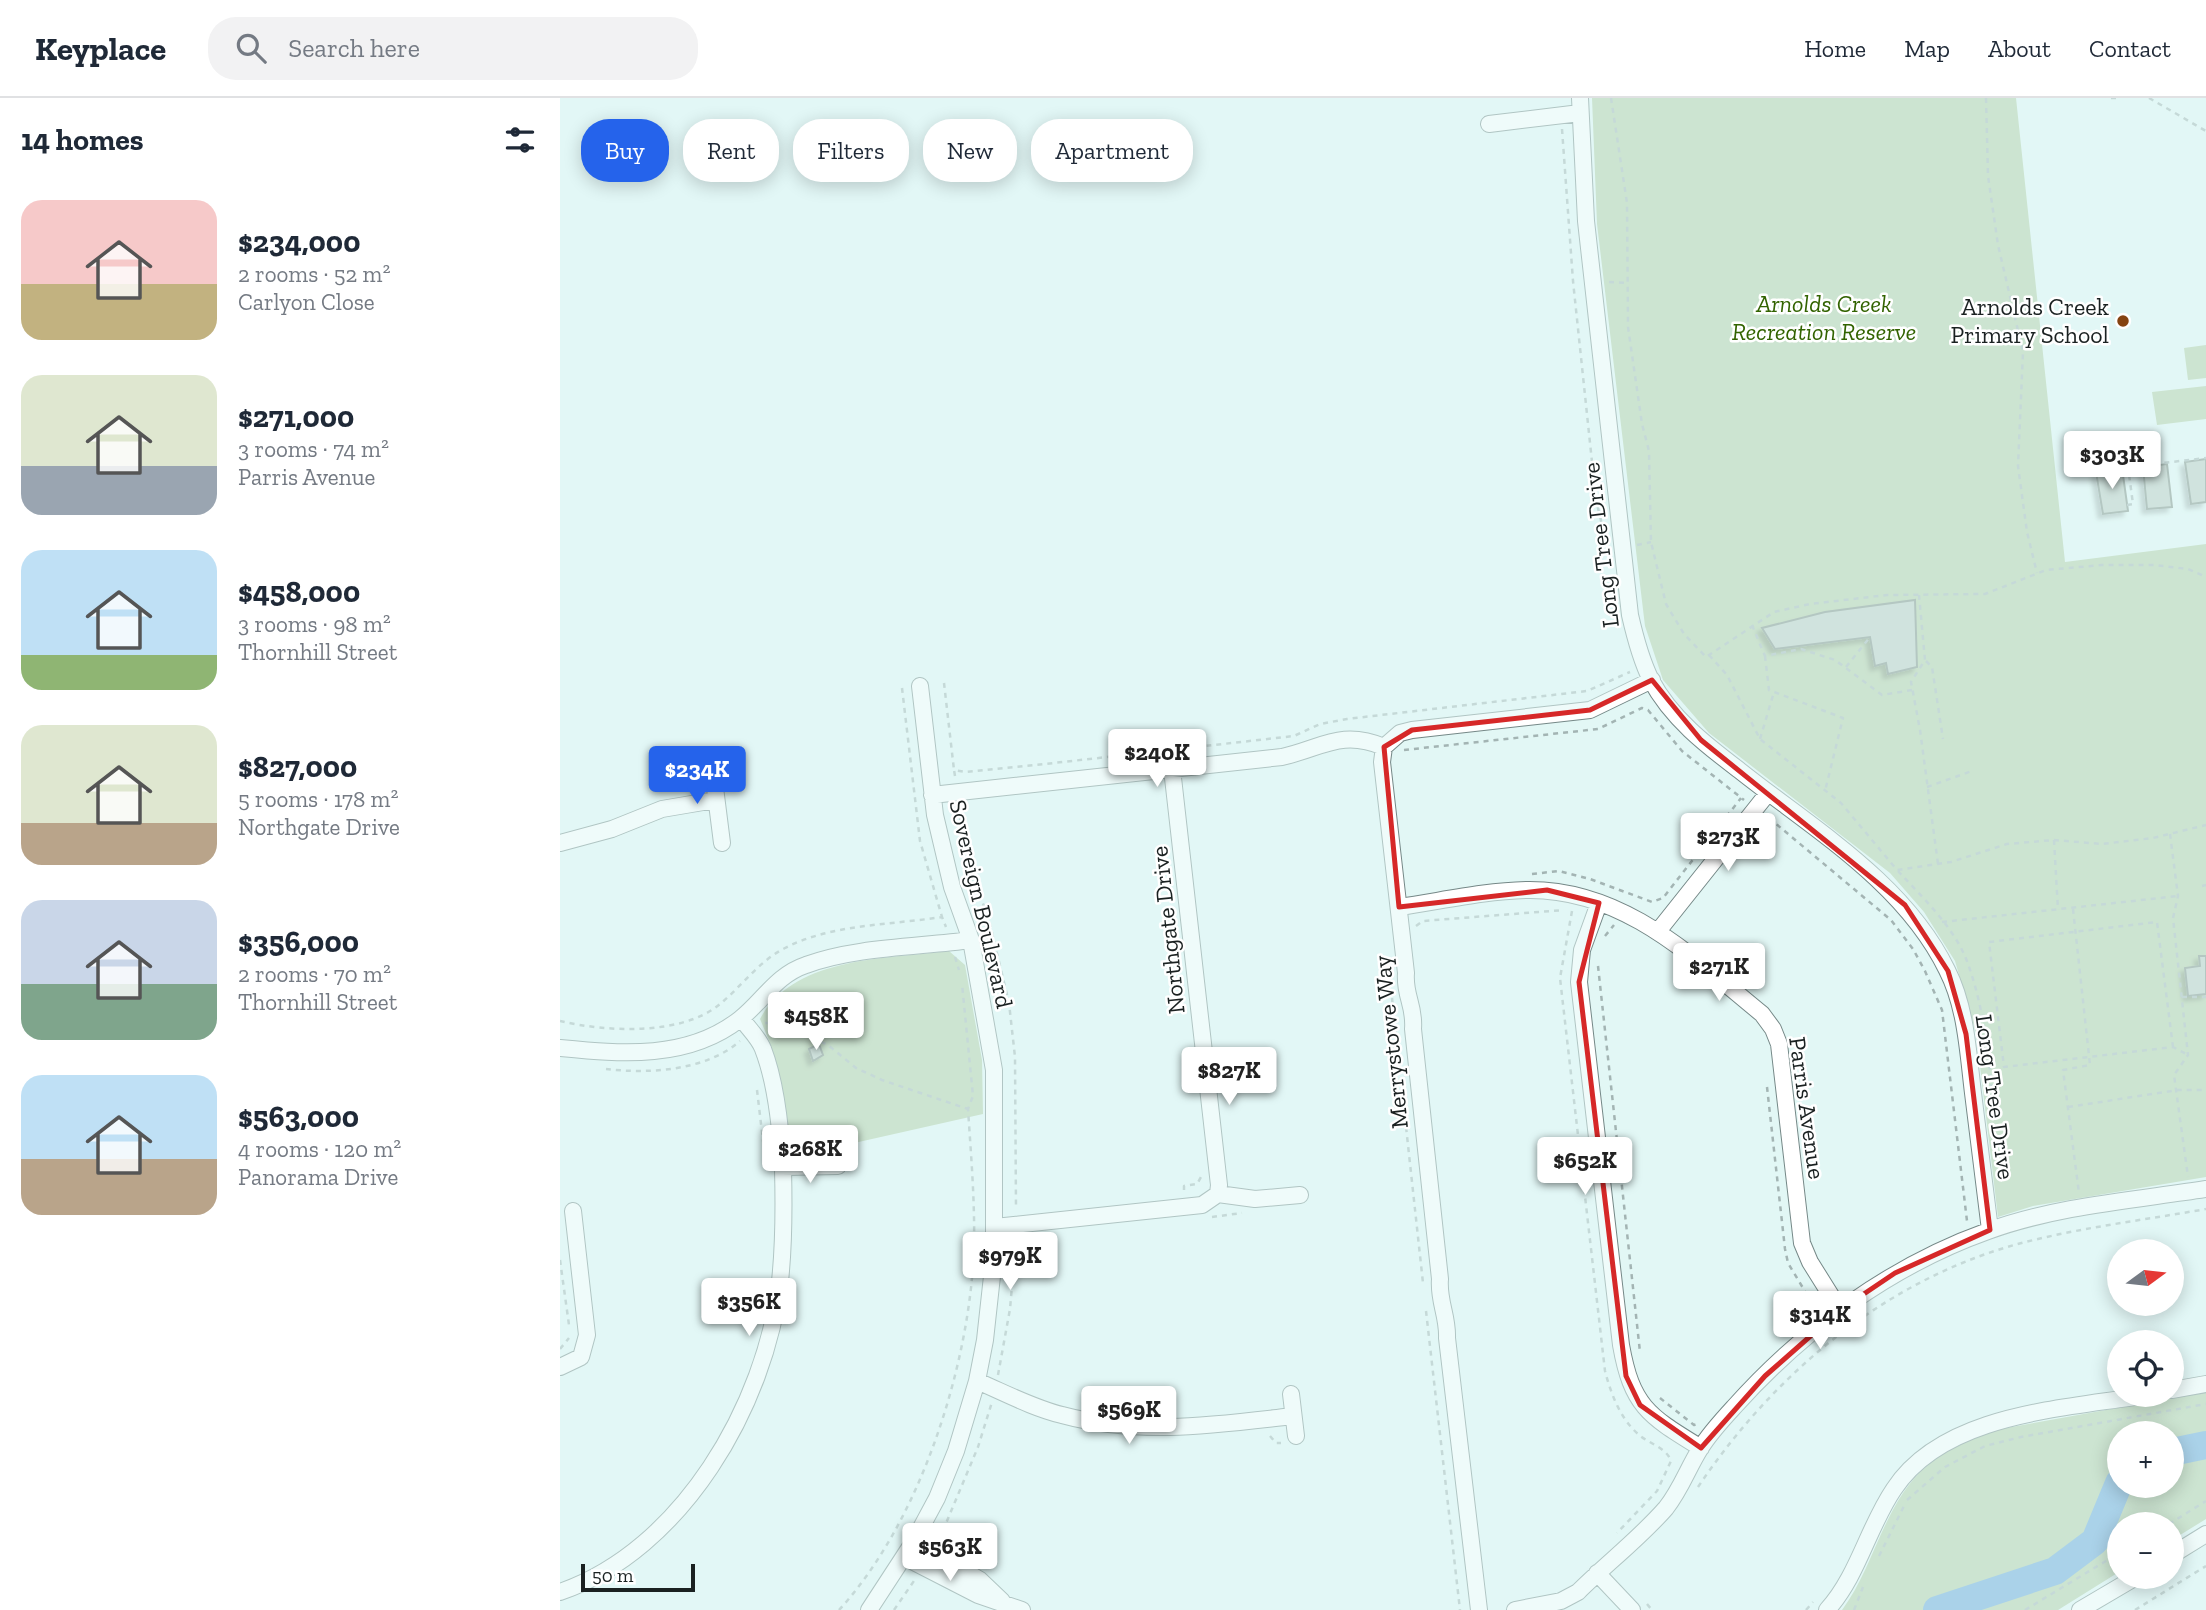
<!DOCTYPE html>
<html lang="en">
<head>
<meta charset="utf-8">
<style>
  :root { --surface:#fff; --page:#f2f2f3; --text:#1f2937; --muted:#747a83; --line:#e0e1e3; --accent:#2563eb }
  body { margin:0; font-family:"Zilla Slab",serif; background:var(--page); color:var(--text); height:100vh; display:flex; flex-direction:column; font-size:26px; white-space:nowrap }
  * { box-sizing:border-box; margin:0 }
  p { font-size:23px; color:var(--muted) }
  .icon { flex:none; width:38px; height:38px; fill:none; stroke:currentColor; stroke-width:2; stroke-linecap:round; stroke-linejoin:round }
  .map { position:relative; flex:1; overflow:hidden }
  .details { display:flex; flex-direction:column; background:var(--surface); width:560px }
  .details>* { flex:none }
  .hud { position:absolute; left:21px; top:21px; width:665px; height:63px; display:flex; gap:14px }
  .needle { width:46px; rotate:75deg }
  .buttons { position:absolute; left:1547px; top:1141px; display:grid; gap:14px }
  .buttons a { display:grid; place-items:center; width:77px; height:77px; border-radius:50%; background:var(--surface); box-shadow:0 4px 18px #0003; font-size:35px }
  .scale { position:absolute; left:21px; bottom:18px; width:114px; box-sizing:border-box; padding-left:7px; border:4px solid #1a2121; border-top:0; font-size:19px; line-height:24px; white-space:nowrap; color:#1a2121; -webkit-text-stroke:5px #fff; paint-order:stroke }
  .price { position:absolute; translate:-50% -60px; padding:0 16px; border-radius:7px; background:#fff; color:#222; font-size:23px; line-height:46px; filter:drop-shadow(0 2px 4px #0008) }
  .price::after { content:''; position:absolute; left:50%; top:42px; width:21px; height:16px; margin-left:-10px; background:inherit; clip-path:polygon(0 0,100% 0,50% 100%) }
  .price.selected { background:var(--accent); color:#fff }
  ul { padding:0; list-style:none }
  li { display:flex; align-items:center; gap:21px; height:175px; padding:0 21px }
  li span { display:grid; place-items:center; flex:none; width:196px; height:140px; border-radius:21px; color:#555 }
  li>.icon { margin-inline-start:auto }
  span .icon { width:84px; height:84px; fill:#fffc; stroke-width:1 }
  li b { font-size:30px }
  h2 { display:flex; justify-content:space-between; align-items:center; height:84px; padding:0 21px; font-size:30px }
  .tag { padding:0 24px; border-radius:28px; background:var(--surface); box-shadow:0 4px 18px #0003; font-size:24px; line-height:63px }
  .tag.selected { background:var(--accent); color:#fff }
  header { display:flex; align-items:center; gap:42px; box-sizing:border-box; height:98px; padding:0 35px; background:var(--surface); border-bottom:2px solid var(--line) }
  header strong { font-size:33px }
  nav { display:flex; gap:38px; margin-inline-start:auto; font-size:24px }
  .search { width:490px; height:63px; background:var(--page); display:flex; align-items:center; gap:18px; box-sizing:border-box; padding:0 24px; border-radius:28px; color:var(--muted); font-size:26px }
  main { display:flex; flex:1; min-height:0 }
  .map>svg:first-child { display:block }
  .green { fill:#b2cca4; fill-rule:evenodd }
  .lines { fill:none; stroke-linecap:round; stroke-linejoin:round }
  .river { stroke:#66a5d9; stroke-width:28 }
  .building { fill:#bbcbc2; stroke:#7d8d84; stroke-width:2; filter:url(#shadow) }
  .minor-casing { stroke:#758887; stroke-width:18 }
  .path { stroke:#a3b4b3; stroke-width:2.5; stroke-dasharray:5 5; stroke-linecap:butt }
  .minor { stroke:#fff; stroke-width:16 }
  .marked { fill:none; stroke:#d62828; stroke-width:5; stroke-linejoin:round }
  .poi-dot { fill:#854311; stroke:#fff; stroke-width:2.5 }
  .labels { text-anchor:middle; stroke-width:5; stroke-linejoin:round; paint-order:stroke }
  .park-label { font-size:24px; font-style:italic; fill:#326300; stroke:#fff }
  .poi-label { font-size:24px; fill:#1a2121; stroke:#fff; text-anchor:end }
  .street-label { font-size:24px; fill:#1a2121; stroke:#fff }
</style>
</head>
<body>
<header>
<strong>Keyplace</strong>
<div class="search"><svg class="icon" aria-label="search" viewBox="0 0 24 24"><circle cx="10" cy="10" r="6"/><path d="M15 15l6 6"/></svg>Search here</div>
<nav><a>Home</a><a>Map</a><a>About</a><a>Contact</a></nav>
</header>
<main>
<section class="details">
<h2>14 homes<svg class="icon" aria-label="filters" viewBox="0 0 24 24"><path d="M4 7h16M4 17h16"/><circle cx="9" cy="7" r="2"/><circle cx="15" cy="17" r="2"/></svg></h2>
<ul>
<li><span style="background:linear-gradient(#f6c9c9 60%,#c2b280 0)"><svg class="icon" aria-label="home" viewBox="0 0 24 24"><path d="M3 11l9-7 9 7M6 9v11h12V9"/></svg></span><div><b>$234,000</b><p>2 rooms · 52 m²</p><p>Carlyon Close</p></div></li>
<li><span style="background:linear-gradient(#dfe7d0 65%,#9aa5b1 0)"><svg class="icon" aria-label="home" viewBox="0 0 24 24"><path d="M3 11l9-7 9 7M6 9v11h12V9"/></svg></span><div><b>$271,000</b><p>3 rooms · 74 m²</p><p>Parris Avenue</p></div></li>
<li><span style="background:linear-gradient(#bfe0f5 75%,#8fb573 0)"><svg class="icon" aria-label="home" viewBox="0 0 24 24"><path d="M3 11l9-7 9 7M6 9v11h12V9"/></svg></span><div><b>$458,000</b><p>3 rooms · 98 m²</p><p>Thornhill Street</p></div></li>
<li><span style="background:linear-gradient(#dfe7d0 70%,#b9a48a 0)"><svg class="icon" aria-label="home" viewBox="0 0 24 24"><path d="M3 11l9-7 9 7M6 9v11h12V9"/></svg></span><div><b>$827,000</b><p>5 rooms · 178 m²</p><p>Northgate Drive</p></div></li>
<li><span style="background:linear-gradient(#c9d6e8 60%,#7fa58c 0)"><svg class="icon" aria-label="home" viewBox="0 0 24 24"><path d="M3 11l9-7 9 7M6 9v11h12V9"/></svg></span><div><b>$356,000</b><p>2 rooms · 70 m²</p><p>Thornhill Street</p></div></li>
<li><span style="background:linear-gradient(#bfe0f5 60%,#b9a48a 0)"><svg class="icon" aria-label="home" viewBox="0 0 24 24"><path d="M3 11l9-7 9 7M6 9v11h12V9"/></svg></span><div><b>$563,000</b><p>4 rooms · 120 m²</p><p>Panorama Drive</p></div></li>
</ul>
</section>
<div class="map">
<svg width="1646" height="1512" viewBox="0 0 1646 1512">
  <defs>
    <filter id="shadow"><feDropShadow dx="-4.5" dy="4.5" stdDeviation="2" flood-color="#0004"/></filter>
  </defs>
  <rect width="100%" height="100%" fill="#e2f7f5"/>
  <path class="green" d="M1032,0H1456L1505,464L1646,446V1079L1473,1108L1438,1119L1416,935L1395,863L1364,814L1330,775L1149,635L1103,582L1085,528L1037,126Z
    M1646,247V280L1628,282L1624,250Z
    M1646,288V321L1597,327L1592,294Z
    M389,853L405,867L422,962L423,1016L232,1059L210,945L200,921C234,858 327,861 389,853Z
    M1646,1294V1421L1612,1442V1426H1559V1474L1498,1512H1282C1315,1468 1324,1403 1368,1367C1387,1351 1412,1341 1435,1332ZM1559,1335H1612V1388H1559Z"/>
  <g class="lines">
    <path class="river" d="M1612,1354L1646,1347
      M1377,1512L1495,1473L1535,1443L1559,1385"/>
  </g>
  <path class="building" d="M1646,361V404L1631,406L1625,364Z
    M1607,366L1612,409L1587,411L1583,369Z
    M1562,370L1568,413L1543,416L1536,374Z
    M1355,502L1357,569L1328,576L1326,565L1315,568L1310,539L1215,551L1202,530L1265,514Z
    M1639,858H1646V896L1628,898L1625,870L1640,868Z
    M259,946L263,957L253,963L249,951Z"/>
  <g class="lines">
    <g class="minor-casing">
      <path id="minor" d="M1020,0L1026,123L1070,517C1075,539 1081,562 1091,582C1111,620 1146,647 1179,672C1253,731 1344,784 1387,872C1406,909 1408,954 1413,995C1419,1041 1424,1086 1430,1132
        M929,26L1020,15
        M152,666L162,745
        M372,697L722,659C762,650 781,631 824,649
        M0,745L52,731L102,711L155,702
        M1039,805L1022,852L1019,884L1061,1247C1072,1309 1089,1318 1141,1350
        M839,809C881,803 924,793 966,792C1063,790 1132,859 1202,916L1213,931L1219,946L1242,1145L1250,1164L1280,1212
        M1099,832L1208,695
        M0,950C62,956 128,962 180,921C203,903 216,877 246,867C294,849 359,849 411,842
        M222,1069L278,1068
        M658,1096L695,1101L740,1097
        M435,1129L642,1107L658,1096L659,1087L612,671
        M0,1269L21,1259L27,1237L13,1113
        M417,1283C445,1295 473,1310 502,1317C580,1338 655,1327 733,1318
        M1612,1292L1646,1286
        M731,1296L736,1338
        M354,1443L420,1482L442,1503
        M1612,1457L1646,1436
        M344,1459L418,1497L462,1512
        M1037,1475L1072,1512
        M0,1494C122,1452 206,1307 220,1183C224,1146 224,1109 223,1071C221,1033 217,987 203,951C199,940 188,930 181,920
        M309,1512L354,1443L377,1400L396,1353L417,1283L425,1242L434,1160V972L411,842L392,789L375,717L360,588
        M919,1512L887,1240C888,1218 878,1203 880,1181L853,931C855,907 844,898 846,875L822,664L824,649L840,635L852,632L1030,612L1092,582
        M955,1512L1001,1503L1018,1494C1046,1466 1080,1440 1106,1410C1121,1391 1128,1370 1140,1351C1149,1336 1162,1322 1174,1309C1243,1232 1330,1168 1428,1133C1496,1108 1575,1102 1646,1091
        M1267,1512C1298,1478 1308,1429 1334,1391C1384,1315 1504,1311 1587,1297
        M1520,1512L1576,1479"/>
    </g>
    <path class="path" d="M1051,0L1067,105L1068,229L1082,326L1089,353L1091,444L1106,506L1124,536L1146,559L1214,514L1250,506L1327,497L1425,496L1486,472L1542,467H1594L1628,471L1646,479
      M1426,0L1428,78L1438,147L1463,254L1458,368L1467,434L1477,475
      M1551,0H1557
      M1589,0L1646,33
      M1002,31L1013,183L1036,402L1044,435
      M1049,184L1067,185
      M1567,407L1573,406L1568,369L1646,360
      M1077,447L1091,444
      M1359,497L1365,562L1351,584L1360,632L1378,766
      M1192,527L1205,558L1241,551L1275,562L1322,597L1352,592
      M1149,557L1167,577L1200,641L1281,705L1337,772L1391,764L1447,746L1494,742L1542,746L1593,740L1646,727
      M1205,558L1209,592L1283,620L1265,693
      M1366,563L1372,569L1383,641
      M1286,569L1310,539
      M384,585L394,672
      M342,590L360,743L382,819
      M1200,641L1214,594
      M844,652L1038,631L1082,610L1088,612L1122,653L1184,702
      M395,678L394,672L406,674L476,667L734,638L760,626L787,621L1027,593L1070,574
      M1367,689L1412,673
      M398,709L411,776L428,818L449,905L455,959L456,1111
      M1209,720L1331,822L1353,851L1365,873L1382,912L1407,1123
      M1610,736L1618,798L1613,820L1628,957L1614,977L1628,1079
      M1494,742L1498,812
      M1338,773C1363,800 1396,831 1408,866C1429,924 1431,990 1437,1051
      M972,776L999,773L1030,781L1092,804L1103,800L1181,700
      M1642,788L1646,787
      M1513,811L1530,967L1503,972L1519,1095
      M1012,813L1000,880L1045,1273C1051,1296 1060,1320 1078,1336C1089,1346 1106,1349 1111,1363L1097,1393L1057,1435
      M1382,824L1618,798
      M856,828L863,823L1004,812
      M1045,838L1054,827
      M395,859L399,872
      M1038,868L1080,1254
      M1622,899H1646
      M832,900L863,1185
      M0,923C46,934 122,938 160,906C182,888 199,863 225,850C271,826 331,827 382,819L386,829
      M205,925H219L268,947L296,970L322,982L408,1011
      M1613,949L1597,824L1429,844L1444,969L1613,949L1628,957
      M46,971C88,976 146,973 180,943
      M1207,989L1225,1151L1228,1165L1255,1210
      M197,992L206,1068
      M1508,1009L1618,992H1646
      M624,1092V1088L637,1086L641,1079
      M652,1119L682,1115
      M0,1162L9,1227
      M866,1213L900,1512
      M0,1251L9,1240
      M438,1277L450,1211L456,1142
      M1100,1300L1134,1327L1140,1325
      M710,1338L716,1345H721
      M1138,1389C1218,1270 1336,1173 1478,1141C1533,1128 1590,1121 1646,1111
      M1347,1402L1385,1369L1425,1348L1461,1339L1646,1306
      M1609,1426L1646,1403
      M379,1442L418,1349L432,1304
      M1319,1458L1344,1408
      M1087,1506L1092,1512
      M279,1512C360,1424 410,1268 414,1149C415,1104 411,1057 408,1011L413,998L402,886
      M334,1512L356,1480
      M1246,1512L1253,1504
      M1294,1512L1303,1489
      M1465,1512L1559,1455
      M1575,1512L1646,1468"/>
    <use href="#minor" class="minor"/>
  </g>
  <path d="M0 0H1646V1512H0ZM1092,582L1141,642L1345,807L1388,873L1406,936L1430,1132L1335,1175L1280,1212L1205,1278L1141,1350L1080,1307L1066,1278L1019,884L1039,805L987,792L839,809L824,649L852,632L1030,612Z" fill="#e2f7f5" fill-opacity=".55" fill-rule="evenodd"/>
  <path class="marked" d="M1092,582L1141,642L1345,807L1388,873L1406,936L1430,1132L1335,1175L1280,1212L1205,1278L1141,1350L1080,1307L1066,1278L1019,884L1039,805L987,792L839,809L824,649L852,632L1030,612Z"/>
  <circle class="poi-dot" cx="1563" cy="223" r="7"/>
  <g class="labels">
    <g class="park-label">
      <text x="1264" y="214">Arnolds Creek<tspan x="1264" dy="28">Recreation Reserve</tspan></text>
    </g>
    <g class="poi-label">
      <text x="1549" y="217">Arnolds Creek<tspan x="1549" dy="28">Primary School</tspan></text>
    </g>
    <g class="street-label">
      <text transform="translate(1041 447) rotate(-97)" y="8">Long Tree Drive</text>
      <text transform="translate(421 806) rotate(77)" y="8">Sovereign Boulevard</text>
      <text transform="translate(608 832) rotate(-96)" y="8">Northgate Drive</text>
      <text transform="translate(831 944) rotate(-96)" y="8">Merrystowe Way</text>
      <text transform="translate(1435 999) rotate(82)" y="8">Long Tree Drive</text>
      <text transform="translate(1247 1010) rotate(82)" y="8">Parris Avenue</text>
    </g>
  </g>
</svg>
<div class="buttons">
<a><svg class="needle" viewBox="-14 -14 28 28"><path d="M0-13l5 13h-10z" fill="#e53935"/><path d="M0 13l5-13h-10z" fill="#747a83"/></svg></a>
<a><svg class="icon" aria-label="locate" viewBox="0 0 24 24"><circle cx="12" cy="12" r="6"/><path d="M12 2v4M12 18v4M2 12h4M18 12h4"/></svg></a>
<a>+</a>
<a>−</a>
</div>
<div class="scale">50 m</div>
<b class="price" style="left:1552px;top:393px">$303K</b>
<b class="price" style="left:597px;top:691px">$240K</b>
<b class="price selected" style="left:137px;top:708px">$234K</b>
<b class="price" style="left:1168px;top:775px">$273K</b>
<b class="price" style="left:1159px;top:905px">$271K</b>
<b class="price" style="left:256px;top:954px">$458K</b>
<b class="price" style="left:669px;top:1009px">$827K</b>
<b class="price" style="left:250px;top:1087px">$268K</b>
<b class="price" style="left:1025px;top:1099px">$652K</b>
<b class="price" style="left:450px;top:1194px">$979K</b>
<b class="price" style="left:189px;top:1240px">$356K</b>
<b class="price" style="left:1260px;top:1253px">$314K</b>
<b class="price" style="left:569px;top:1348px">$569K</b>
<b class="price" style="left:390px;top:1485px">$563K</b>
<div class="hud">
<a class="tag selected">Buy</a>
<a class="tag">Rent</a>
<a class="tag">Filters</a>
<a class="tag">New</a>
<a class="tag">Apartment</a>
</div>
</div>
</main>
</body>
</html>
